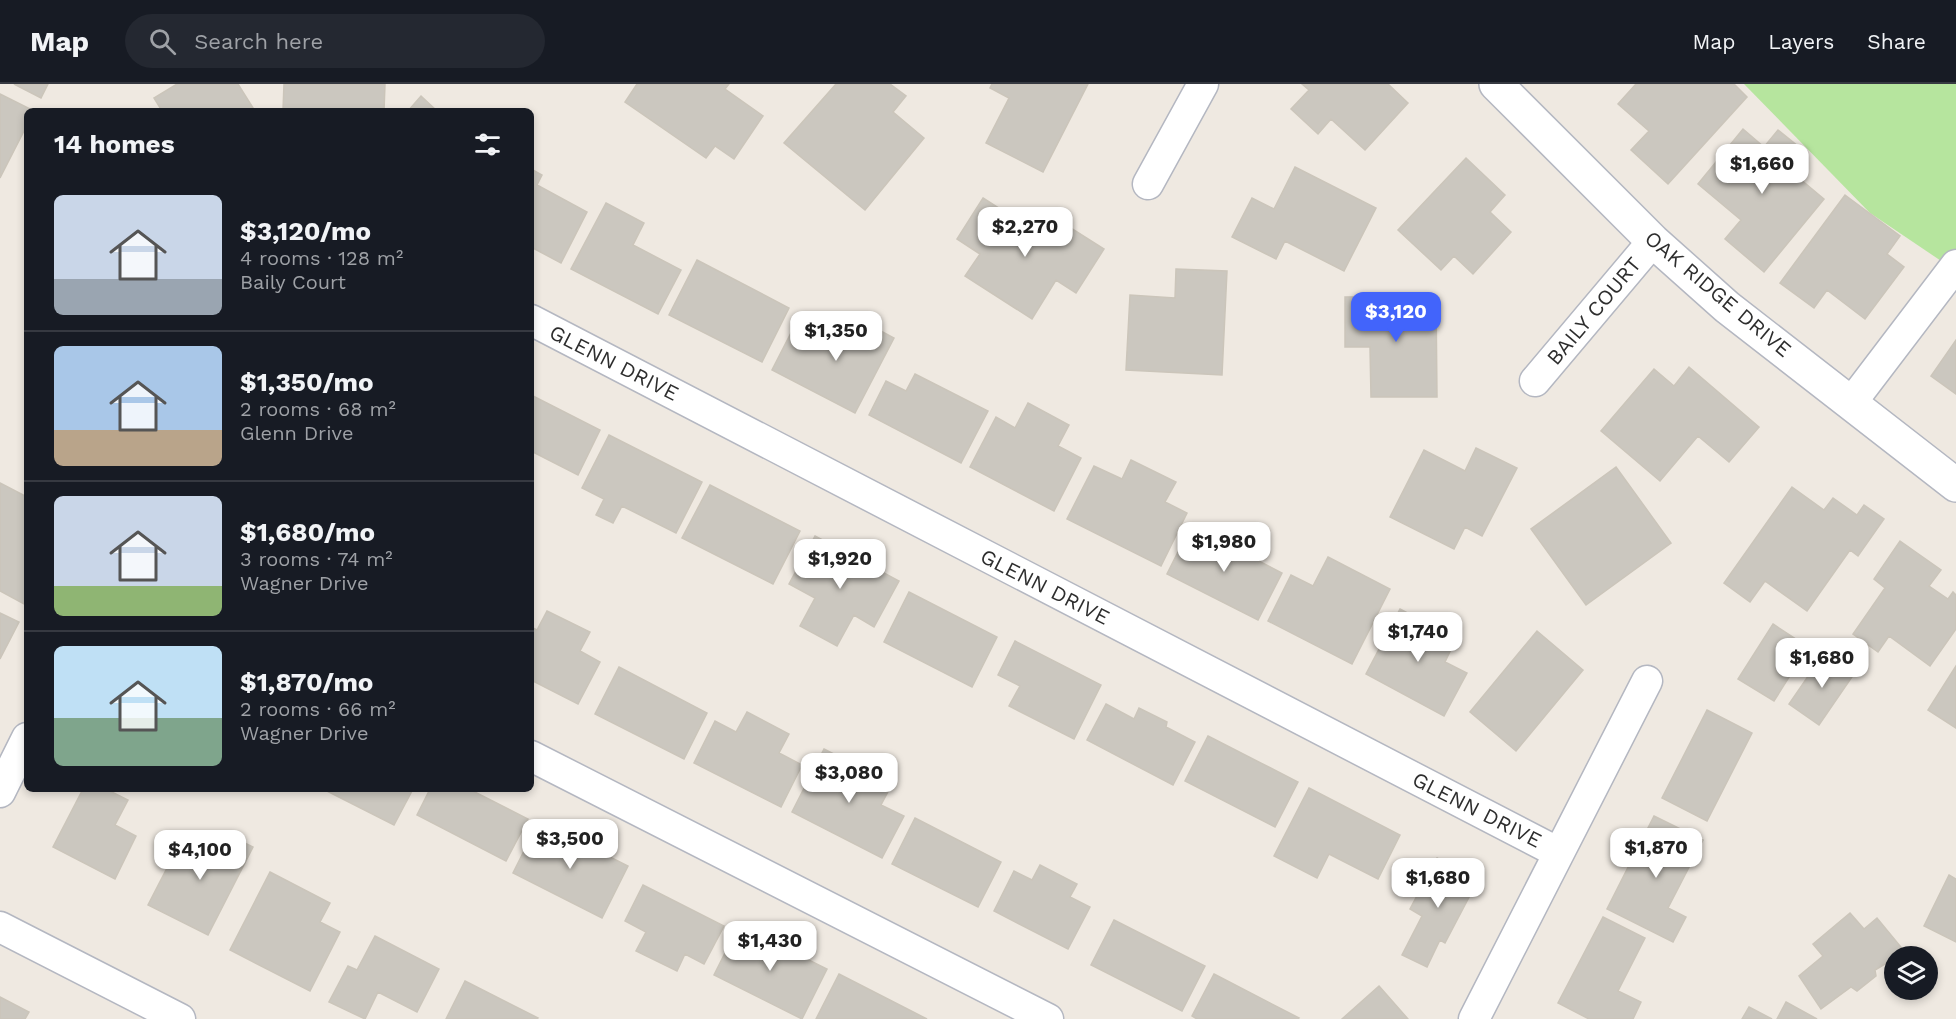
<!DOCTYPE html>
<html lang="en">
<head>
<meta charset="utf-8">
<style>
  :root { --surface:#171b24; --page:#242831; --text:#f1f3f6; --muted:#9ea1a6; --line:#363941; --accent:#4264fb }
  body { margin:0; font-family:"Work Sans",sans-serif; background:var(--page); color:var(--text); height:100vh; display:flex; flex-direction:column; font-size:22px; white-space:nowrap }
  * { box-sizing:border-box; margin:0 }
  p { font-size:20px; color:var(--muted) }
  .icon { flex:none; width:33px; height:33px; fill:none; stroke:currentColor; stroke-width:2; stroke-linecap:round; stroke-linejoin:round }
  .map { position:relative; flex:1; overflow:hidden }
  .panel { position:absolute; left:24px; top:24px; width:510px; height:684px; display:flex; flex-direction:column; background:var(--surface); border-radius:9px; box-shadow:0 3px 9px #0003 }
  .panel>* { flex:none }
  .buttons { position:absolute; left:1884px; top:862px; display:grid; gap:12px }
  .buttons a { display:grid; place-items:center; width:54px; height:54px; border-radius:50%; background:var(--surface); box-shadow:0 3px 9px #0003; font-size:30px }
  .price { position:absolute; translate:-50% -51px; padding:0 14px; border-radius:12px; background:#fff; color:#222; font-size:20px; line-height:39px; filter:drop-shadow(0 2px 3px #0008) }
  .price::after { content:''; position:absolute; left:50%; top:36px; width:18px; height:14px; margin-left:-9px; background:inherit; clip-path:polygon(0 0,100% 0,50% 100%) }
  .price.selected { background:var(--accent); color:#fff }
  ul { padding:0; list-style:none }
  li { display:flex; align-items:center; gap:18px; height:150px; padding:0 30px }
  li+li { border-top:2px solid var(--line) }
  li span { display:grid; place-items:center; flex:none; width:168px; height:120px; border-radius:9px; color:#555 }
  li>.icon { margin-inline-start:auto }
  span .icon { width:72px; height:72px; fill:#fffc; stroke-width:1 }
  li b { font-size:26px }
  h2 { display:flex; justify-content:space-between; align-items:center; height:72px; padding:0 30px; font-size:26px }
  header { display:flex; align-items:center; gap:36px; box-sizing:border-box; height:84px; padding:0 30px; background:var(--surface); border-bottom:2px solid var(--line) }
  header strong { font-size:28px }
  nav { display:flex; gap:33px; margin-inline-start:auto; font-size:21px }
  .search { width:420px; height:54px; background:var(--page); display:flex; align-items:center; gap:15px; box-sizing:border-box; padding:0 21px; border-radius:33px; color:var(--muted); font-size:22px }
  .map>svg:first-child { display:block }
  .green { fill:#b6e59e }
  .building { fill:#cbc7bf; stroke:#cbc5ba; stroke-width:1.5 }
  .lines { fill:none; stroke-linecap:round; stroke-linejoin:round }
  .minor-casing { stroke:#b4b7c1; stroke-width:33 }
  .tertiary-casing { stroke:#b4b7c1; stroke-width:36 }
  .minor { stroke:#fff; stroke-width:30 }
  .tertiary { stroke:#fff; stroke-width:33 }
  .labels { text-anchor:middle; stroke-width:4.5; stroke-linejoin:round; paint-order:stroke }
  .street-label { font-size:21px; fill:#2e2e2e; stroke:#fff }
</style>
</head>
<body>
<header>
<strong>Map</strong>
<div class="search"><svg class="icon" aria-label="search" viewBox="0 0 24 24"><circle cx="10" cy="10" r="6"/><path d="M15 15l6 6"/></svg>Search here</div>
<nav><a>Map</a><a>Layers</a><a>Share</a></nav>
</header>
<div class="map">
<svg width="1956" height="935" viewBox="0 0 1956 935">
  <rect width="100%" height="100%" fill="#efe9e1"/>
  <path class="green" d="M1744,0H1956V187L1870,129Z"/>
  <path class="building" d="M14,0H48L41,14Z
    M177,0H238L255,27H162L154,14Z
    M284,0H385L384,27L283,26Z
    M637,0H729L725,5L763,32L734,75L715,62L706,74L625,18Z
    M836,0H890L906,12L893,28L924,54L865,126L784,59Z
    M992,0H1088L1043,88L986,59L1009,14L990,4Z
    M1302,0H1388L1408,19L1365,66L1331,35L1318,50L1291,25L1309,6Z
    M1636,0H1734L1747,13L1668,100L1631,66L1649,47L1618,20Z
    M0,10L34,27H27V41L0,94Z
    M421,12L437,27H408Z
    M1743,45L1764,63L1778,46L1803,66L1787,84L1824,115L1764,188L1725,155L1741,136L1698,100Z
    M1466,74L1505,111L1490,128L1511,148L1473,190L1454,172L1441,186L1398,146Z
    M1295,83L1376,124L1344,187L1285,157L1276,175L1232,153L1252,114L1274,125Z
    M531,85L542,91L537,101L587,128L561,179L531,163Z
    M1845,111L1900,152L1887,170L1904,183L1865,235L1827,206L1814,224L1780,199Z
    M983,114L1050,157L1063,139L1104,165L1076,209L1056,196L1032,235L965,192L980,170L957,155Z
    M606,119L644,139L633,161L681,186L658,230L571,185Z
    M697,176L789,224L762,278L669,231Z
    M1176,185L1227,187L1222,291L1126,286L1130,211L1175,214Z
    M1436,212L1437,313H1371L1370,263H1345V213Z
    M851,231L894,254L855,329L772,286L794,243L835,264Z
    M1956,256V310L1931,292Z
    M1689,283L1759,343L1729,378L1698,352L1660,397L1601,347L1654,285L1674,302Z
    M915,290L988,327L961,379L869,331L886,297L906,307Z
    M531,311L600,346L578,391L531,367Z
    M1028,319L1069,341L1058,362L1081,374L1054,427L970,383L996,333L1015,344Z
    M609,351L702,398L676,449L622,422L613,439L596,431L604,415L582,404Z
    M1476,364L1517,384L1482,452L1465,443L1454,465L1390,433L1424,366L1465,387Z
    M1131,376L1176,398L1165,418L1187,429L1161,482L1067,435L1094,382L1122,395Z
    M1616,383L1671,459L1586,521L1531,445Z
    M0,399L27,413L26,521L0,507Z
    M710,401L800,447L773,500L682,454Z
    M1792,403L1824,426L1833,414L1857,431L1864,421L1884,435L1858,472L1850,466L1807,527L1765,497L1750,518L1724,499Z
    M1191,442L1282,489L1258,536L1167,490Z
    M815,452L899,497L874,543L854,531L837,562L800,542L815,514L789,500Z
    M1900,457L1941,486L1929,502L1948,515L1953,508L1956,511V545L1930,582L1889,552L1878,568L1853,550L1885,504L1874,495Z
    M1328,473L1390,505L1352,580L1268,537L1291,491L1313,502Z
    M909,508L997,553L972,603L884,558Z
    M1400,525L1456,555L1445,578L1467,589L1444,632L1366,590Z
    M547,527L590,548L580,567L600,578L578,620L531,596V543L537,546Z
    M0,529L19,538L0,575Z
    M1773,540L1808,563L1774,617L1738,595Z
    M1537,547L1583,586L1516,667L1470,628Z
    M1015,557L1101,601L1074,655L1009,622L1020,602L998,591Z
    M1824,569L1854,590L1819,641L1789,620Z
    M1956,582V644L1928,626Z
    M619,583L707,629L684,675L595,630Z
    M1106,620L1134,635L1139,624L1167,638L1166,643L1195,658L1173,701L1087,656Z
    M1707,626L1752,649L1707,737L1662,714Z
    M747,628L789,650L779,669L802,681L781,723L694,679L715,637L736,648Z
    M1208,652L1298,698L1275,743L1185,697Z
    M824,665L892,700L881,721L904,732L882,774L792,728Z
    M1309,704L1400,751L1378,795L1329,770L1317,794L1274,772Z
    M83,705H106L128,716L115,741L136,752L115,795L53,763Z
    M323,705H413L394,741Z
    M430,705H469L528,735L506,777L417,731Z
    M1654,732L1703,756L1668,824L1686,833L1673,858L1607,825Z
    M915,734L1001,778L978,823L892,780Z
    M539,737L628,782L602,834L513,789Z
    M223,748L253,763L208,851L148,821L183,753L213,768Z
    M1437,774L1478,796L1445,859L1440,856L1427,883L1402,871L1422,832L1410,825Z
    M1040,781L1077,800L1070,813L1090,823L1068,865L994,827L1014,787L1032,796Z
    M270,788L330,819L320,838L340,848L310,907L230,866Z
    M1949,791L1956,795V858L1924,842Z
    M643,801L724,842L704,880L685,870L677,887L636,867L646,848L625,837Z
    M1850,829L1864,845L1877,834L1905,868L1875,886L1876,892L1857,907L1851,903L1821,925L1799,892L1823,872L1813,860Z
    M1603,833L1645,854L1618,907L1641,918L1633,935H1589L1558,919Z
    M1114,836L1205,882L1182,927L1091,881Z
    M739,841L827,885L802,935L714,891Z
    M375,852L439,885L417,928L378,908L365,935L329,918L348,882L357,886Z
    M839,890L927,935H816Z
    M1214,890L1299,934L1298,935H1197L1192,932Z
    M465,897L538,934L537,935H446Z
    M1379,902L1408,935H1342Z
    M0,913L29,928L25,935H0Z
    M1786,918L1817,935H1777Z
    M1749,923L1772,935H1742Z"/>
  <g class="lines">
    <g class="minor-casing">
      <path id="minor" d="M1148,100L1203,0
        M531,236L1559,769
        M1535,297L1653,157
        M1851,319L1956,181
        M531,672L1048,935
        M0,708L27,654
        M0,843L180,935
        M1474,935L1647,597"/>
    </g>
    <g class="tertiary-casing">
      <path id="tertiary" d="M1496,0L1653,157L1727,223L1956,401"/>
    </g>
    <use href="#minor" class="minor"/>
    <use href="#tertiary" class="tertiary"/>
  </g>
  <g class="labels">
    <g class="street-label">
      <text transform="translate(1718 210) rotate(40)" y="7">OAK RIDGE DRIVE</text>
      <text transform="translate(1594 227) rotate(-50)" y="7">BAILY COURT</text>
      <text transform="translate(614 279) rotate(27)" y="7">GLENN DRIVE</text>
      <text transform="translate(1045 503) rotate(27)" y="7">GLENN DRIVE</text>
      <text transform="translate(1477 726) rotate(27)" y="7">GLENN DRIVE</text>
    </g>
  </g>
</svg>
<div class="buttons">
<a><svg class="icon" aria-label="layers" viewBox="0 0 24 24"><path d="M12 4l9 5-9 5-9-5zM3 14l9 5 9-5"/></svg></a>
</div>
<b class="price" style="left:1762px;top:111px">$1,660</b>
<b class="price" style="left:1025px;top:174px">$2,270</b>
<b class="price selected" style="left:1396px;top:259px">$3,120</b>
<b class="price" style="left:836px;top:278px">$1,350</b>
<b class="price" style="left:1224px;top:489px">$1,980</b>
<b class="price" style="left:840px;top:506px">$1,920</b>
<b class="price" style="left:1418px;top:579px">$1,740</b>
<b class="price" style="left:1822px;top:605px">$1,680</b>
<b class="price" style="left:849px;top:720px">$3,080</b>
<b class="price" style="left:570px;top:786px">$3,500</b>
<b class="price" style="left:1656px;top:795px">$1,870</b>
<b class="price" style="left:200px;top:797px">$4,100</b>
<b class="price" style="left:1438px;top:825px">$1,680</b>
<b class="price" style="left:770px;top:888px">$1,430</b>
<section class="panel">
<h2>14 homes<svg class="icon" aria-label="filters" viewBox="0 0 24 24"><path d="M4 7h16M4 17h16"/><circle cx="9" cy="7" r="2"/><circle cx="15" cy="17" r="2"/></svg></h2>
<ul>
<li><span style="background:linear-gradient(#c9d6e8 70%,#9aa5b1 0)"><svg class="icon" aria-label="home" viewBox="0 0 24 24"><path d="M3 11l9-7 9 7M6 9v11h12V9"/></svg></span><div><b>$3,120/mo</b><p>4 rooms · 128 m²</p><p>Baily Court</p></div></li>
<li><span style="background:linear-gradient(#a9c7e8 70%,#b9a48a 0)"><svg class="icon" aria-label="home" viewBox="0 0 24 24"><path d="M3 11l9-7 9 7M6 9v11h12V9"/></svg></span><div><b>$1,350/mo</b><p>2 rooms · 68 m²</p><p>Glenn Drive</p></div></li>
<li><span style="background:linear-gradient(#c9d6e8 75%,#8fb573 0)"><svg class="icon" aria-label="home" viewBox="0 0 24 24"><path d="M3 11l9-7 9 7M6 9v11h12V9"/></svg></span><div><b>$1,680/mo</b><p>3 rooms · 74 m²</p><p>Wagner Drive</p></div></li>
<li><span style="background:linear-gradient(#bfe0f5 60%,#7fa58c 0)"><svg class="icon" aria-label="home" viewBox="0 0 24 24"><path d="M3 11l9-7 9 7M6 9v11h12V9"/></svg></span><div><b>$1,870/mo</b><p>2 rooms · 66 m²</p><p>Wagner Drive</p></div></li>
</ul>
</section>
</div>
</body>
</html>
